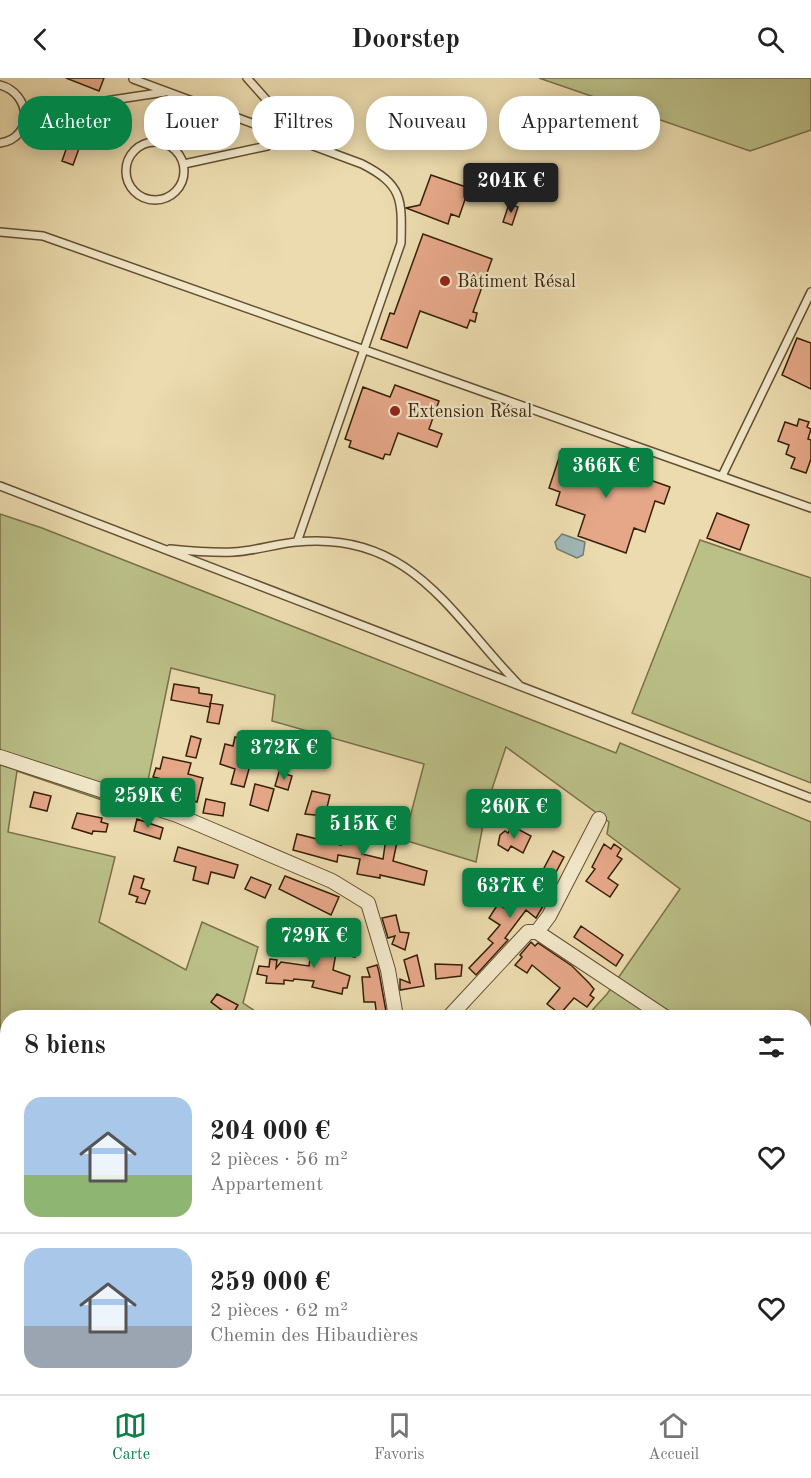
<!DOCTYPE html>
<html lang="fr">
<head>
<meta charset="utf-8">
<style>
  :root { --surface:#fff; --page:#f6f6f6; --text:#222; --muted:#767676; --line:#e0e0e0; --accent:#0b8043 }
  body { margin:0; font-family:"Old Standard TT",serif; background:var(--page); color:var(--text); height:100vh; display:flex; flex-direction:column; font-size:22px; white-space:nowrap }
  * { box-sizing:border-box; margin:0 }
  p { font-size:20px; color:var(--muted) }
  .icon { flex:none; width:33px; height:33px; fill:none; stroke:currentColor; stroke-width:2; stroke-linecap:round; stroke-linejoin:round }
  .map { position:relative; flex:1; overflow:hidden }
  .details { position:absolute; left:0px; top:932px; width:812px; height:386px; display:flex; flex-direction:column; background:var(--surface); border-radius:24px 24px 0 0; box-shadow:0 3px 15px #0003 }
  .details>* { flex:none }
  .banner { position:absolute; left:18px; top:18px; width:776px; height:54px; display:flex; gap:12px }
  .price { position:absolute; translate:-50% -51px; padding:0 14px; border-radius:6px; background:var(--accent); color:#fff; font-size:20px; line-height:39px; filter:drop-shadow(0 2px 3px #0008) }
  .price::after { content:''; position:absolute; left:50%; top:36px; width:18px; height:14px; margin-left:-9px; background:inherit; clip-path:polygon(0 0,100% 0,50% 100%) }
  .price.current { background:#222; color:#fff }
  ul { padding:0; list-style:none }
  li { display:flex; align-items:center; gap:18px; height:150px; padding:0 24px }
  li+li { border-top:2px solid var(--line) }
  li span { display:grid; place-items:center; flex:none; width:168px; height:120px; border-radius:18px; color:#555 }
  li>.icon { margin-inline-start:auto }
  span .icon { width:72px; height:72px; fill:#fffc; stroke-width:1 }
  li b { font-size:26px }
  h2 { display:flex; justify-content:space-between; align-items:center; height:72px; padding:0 24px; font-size:26px }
  .tag { padding:0 21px; border-radius:24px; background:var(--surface); box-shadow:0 3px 15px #0003; font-size:21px; line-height:54px }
  .tag.current { background:var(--accent); color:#fff }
  header { display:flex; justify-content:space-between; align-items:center; height:78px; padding:0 24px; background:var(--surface); font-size:27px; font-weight:800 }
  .menu { display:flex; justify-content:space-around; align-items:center; height:84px; border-top:2px solid var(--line); background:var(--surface); font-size:16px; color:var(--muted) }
  .menu a { display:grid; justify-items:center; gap:3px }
  .menu .current { color:var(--accent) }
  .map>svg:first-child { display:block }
  .green { fill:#bbbf88; stroke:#797047; stroke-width:1.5 }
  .water { fill:#9fb8b8; stroke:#757b71; stroke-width:1.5 }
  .building { fill:#e5a788; stroke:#372006; stroke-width:1.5 }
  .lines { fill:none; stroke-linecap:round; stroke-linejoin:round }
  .service-casing { stroke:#644f30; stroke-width:10 }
  .minor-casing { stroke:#644f30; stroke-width:16 }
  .path { stroke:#372006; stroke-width:2; stroke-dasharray:1.5 3; stroke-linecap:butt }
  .service { stroke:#f2e8ca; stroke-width:7 }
  .minor { stroke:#f2e8ca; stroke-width:14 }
  .poi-dot { fill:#8f2418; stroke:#f2e8ca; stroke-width:2 }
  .labels { text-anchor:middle; stroke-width:4.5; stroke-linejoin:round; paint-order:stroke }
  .poi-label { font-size:18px; fill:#372006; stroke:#f2e8ca; text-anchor:start }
</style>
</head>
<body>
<header><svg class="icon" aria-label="back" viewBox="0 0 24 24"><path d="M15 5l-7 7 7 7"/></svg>Doorstep<svg class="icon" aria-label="search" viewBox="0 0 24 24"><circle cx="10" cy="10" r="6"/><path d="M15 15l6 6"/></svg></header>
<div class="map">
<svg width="811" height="1316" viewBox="0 0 811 1316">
  <rect width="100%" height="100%" fill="#ebdbae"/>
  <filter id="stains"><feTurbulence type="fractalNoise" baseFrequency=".00333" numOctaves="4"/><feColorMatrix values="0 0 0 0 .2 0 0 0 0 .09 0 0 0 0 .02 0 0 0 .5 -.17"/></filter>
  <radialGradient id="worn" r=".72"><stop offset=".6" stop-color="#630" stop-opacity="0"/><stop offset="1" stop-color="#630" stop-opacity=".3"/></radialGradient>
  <path class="green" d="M539,0H811V52L750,73Z
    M0,436L42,450L616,675L620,665L811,744V1316H581L564,1310H804V939H586L607,916L680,811L607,756L609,744L506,669L487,726L476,784L404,762L424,686L272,643L275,617L171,590L145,717L131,732L17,693L8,754L115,779L99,844L186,892L202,844L258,869L243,925L264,939H8V1310H295L301,1316H0Z
    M700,462L811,500V705L632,635Z"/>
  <path class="water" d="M562,456L585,464L583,477L577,480L557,471L555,464Z"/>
  <path class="building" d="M66,0H104L99,13Z
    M70,60L81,65L73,87L62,83Z
    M431,97L469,110L459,139L451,136L448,146L406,130L420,127Z
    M509,126L518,129L512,147L503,144Z
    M423,156L492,181L473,234L477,235L475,244L470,242L467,250L420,233L407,270L381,261L390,235L394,236Z
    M797,260L811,265V311L782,297Z
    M395,307L439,323L429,351L442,356L437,369L398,355L390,377L385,376L383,381L349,369L351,363L345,361L363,309L390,319Z
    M799,341L809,344L807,349L811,351L808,361L811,362V381L806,395L791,390L795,380L786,376L789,367L778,363L785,344L797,348Z
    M562,371L670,409L664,426L655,423L645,454L634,450L626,475L578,458L585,437L556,427L560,414L549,410Z
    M717,435L749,447L740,472L707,460Z
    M174,606L199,610V615L212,617L210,629V625L223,627L219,646L207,644L210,629L171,622Z
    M191,658L201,661L196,680L186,678Z
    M235,659L247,662L245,671L254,673L244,709L231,706L235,691L220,686L225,666L233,668Z
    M163,679L191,685L188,696L203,700L197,724L177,718L180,705L153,699L156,690L160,691Z
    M279,694L292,698L288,712L275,708Z
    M255,706L274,711L268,733L250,727Z
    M312,713L330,717L325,738L305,736Z
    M34,714L51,718L47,733L30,729Z
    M206,721L225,725L223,738L203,735Z
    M77,735L102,740L101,744L108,746L106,754L93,753L92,756L72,750Z
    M137,741L163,750L160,761L134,753Z
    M512,748L531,758L523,775L511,768L508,773L498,767L500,757L505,753L508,755Z
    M387,753L399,755L393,783L427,793L424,807L380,797V800L357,796L360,781L338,777L337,784L293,772L297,756L341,767L343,760L364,764L362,776L383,781Z
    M604,766L611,771L614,766L621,771L617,778L622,781L608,800L618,807L610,819L586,803L595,791L592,789Z
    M178,769L238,787L234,800L211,794L208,806L193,802L196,789L174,783Z
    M553,773L564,779L554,798L543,792Z
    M519,796L538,808L535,817L546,823L536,840L526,832L505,860L508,862L476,897L469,890L493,865L488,861L500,847L489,840L498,826L507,832L519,816L517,815L520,810L513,805Z
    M134,798L144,801L141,810L150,813L145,826L136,824L138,819L129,816Z
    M285,798L339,819L331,837L279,811Z
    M251,799L271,807L265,820L245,811Z
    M396,837L400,854L409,855L405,872L392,866L395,858L388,860L382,840Z
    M581,848L623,877L616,888L574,859Z
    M330,864L358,867L355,879L336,875L333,892L350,898L347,910H343L342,916L312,909L314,903L294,901L293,903L284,902V906L266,905L267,898L257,896L259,888L269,889L270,881L277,882L276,890L281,884L309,888L312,867L329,870Z
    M531,864L535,868L538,865L572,888L589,905L594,911L590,917L594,920L587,929L574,920L560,936L547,926L560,910L532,887L527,895L515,887L522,879L520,877Z
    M417,877L424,908L400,912V901L410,905L404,882Z
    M435,886L462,887L461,898L436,901Z
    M377,887L379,894L387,939H377L375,924H364L362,899H370L367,890Z
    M217,916L238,927L231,939L211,924Z"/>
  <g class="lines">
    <g class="service-casing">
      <path id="service" d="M133,1L362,86C403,107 402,121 401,165L297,464
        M0,7C31,15 35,60 0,65
        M26,35L165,14
        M126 93a29 29 0 1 1 58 0a29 29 0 1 1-58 0Z
        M184,86L267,68L283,55L280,37L247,0
        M0,154L43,158L811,430
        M722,398L811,214
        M0,408L811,720
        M170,471C191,473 212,475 233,474C255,473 275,466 296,464C411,452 451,537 519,607"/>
    </g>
    <g class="minor-casing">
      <path id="minor" d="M0,679L177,737L332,803L368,825L388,892L396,939
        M537,854L549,838L599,741
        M449,939L528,854H537L665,939
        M804,1032L811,1037
        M75,1310L84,1316
        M546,1310L557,1316
        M505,1316L510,1310"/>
    </g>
    <path class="path" d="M51,1316L55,1310"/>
    <use href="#service" class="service"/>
    <use href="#minor" class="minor"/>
  </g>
  <g class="poi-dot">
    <circle cx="445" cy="203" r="6"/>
    <circle cx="395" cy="333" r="6"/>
  </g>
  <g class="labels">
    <g class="poi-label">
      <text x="457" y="209">Bâtiment Résal</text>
      <text x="407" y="339">Extension Résal</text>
    </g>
  </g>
  <rect width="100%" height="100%" filter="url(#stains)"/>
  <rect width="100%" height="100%" fill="url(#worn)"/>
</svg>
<b class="price current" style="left:511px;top:136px">204K €</b>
<b class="price" style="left:606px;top:421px">366K €</b>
<b class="price" style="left:284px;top:703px">372K €</b>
<b class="price" style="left:148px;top:751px">259K €</b>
<b class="price" style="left:514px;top:762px">260K €</b>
<b class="price" style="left:363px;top:779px">515K €</b>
<b class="price" style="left:510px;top:841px">637K €</b>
<b class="price" style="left:314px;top:891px">729K €</b>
<div class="banner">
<a class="tag current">Acheter</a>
<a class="tag">Louer</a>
<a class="tag">Filtres</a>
<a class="tag">Nouveau</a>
<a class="tag">Appartement</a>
</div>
<section class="details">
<h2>8 biens<svg class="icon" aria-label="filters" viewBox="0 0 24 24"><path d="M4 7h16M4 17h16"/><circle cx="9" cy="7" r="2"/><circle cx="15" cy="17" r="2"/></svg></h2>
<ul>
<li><span style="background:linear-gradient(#a9c7e8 65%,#8fb573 0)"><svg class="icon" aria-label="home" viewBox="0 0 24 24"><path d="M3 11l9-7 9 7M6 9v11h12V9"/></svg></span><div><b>204 000 €</b><p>2 pièces · 56 m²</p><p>Appartement</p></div><svg class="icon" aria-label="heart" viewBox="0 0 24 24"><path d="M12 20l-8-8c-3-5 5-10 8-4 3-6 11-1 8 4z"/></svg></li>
<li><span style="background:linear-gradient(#a9c7e8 65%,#9aa5b1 0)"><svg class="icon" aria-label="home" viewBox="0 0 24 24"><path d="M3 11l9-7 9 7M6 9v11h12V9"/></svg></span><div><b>259 000 €</b><p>2 pièces · 62 m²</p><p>Chemin des Hibaudières</p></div><svg class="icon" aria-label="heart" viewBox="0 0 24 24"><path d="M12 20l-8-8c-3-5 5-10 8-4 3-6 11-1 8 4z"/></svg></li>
</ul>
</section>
</div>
<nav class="menu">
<a class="current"><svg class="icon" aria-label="map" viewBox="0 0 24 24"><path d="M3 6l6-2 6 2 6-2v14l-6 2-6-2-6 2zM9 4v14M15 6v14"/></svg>Carte</a>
<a><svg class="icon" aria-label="saved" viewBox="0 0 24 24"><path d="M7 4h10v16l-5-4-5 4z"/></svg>Favoris</a>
<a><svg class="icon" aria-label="home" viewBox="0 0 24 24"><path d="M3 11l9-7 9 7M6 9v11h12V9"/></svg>Accueil</a>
</nav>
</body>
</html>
